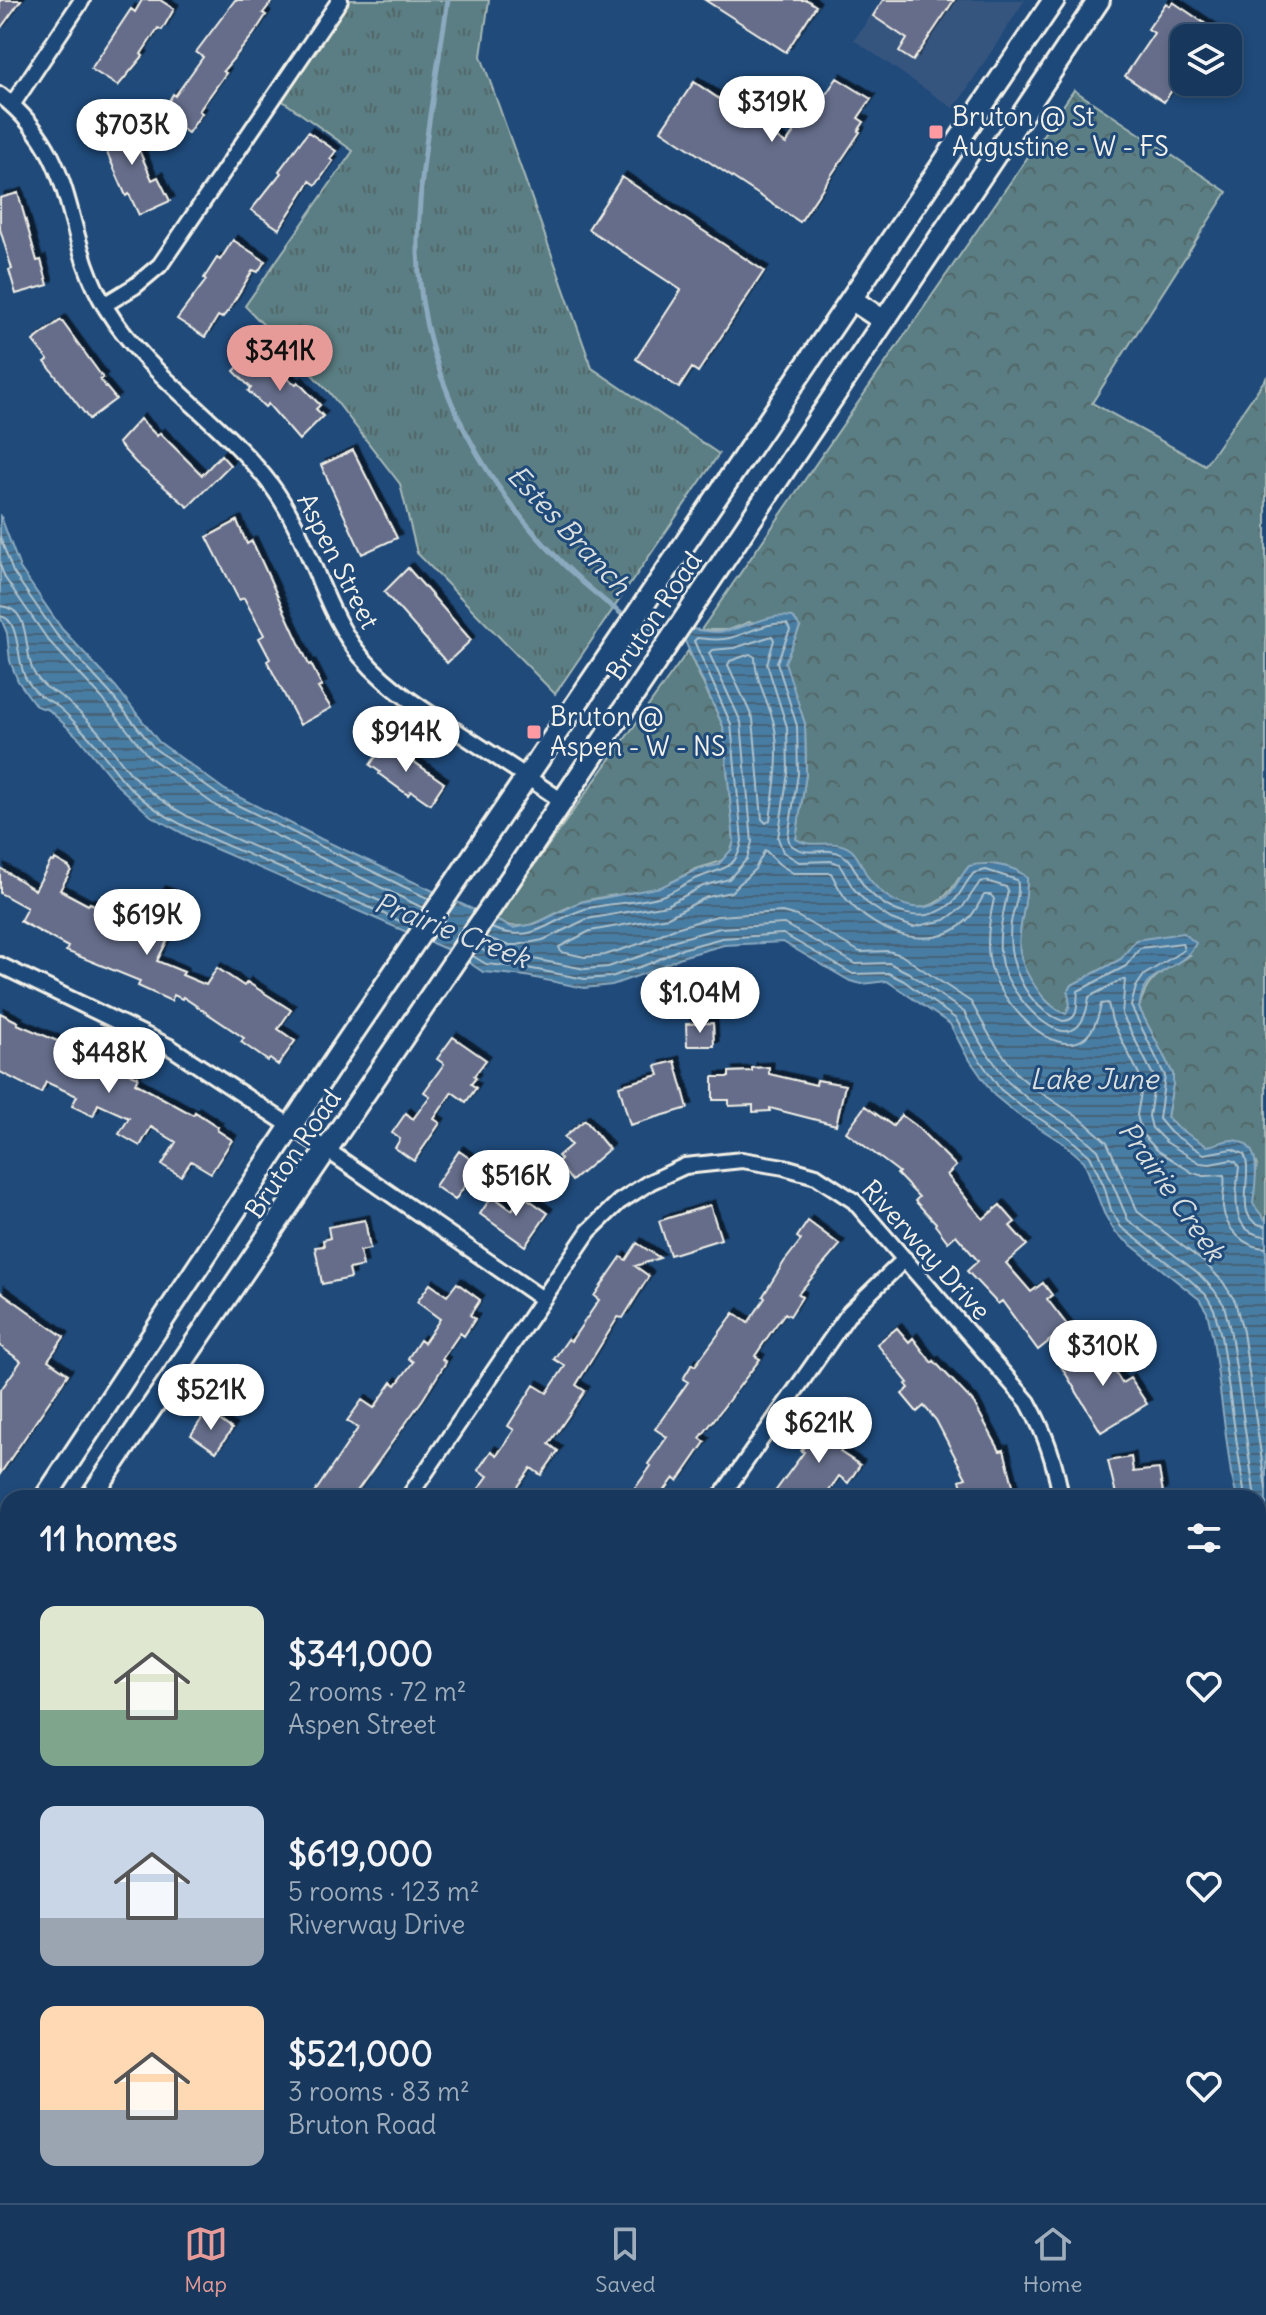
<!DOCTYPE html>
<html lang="en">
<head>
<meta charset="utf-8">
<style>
  :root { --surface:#17385c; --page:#244365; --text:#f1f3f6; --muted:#9eacbb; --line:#365272; --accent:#e69b98 }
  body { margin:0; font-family:Delius,sans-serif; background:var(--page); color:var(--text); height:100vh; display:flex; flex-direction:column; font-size:30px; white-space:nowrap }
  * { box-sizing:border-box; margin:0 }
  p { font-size:26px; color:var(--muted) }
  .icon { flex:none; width:44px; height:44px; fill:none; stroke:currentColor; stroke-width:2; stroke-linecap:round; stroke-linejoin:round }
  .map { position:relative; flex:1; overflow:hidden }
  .sheet { position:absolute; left:0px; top:1490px; width:1266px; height:714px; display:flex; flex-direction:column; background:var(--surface); border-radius:24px 24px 0 0; box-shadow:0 4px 12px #0003,0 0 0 2px var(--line) }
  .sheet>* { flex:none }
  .buttons { position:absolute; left:1170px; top:24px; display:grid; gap:16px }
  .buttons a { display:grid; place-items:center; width:72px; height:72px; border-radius:16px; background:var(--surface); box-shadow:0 4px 12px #0003,0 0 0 2px var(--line); font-size:40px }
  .price { position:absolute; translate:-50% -68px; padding:0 18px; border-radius:28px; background:#fff; color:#222; font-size:26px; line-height:52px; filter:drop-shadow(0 2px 4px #0008) }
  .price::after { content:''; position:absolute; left:50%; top:48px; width:24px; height:18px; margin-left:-12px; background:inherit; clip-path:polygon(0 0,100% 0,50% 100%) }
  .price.active { background:var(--accent); color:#111 }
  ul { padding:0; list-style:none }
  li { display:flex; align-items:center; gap:24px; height:200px; padding:0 40px }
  li span { display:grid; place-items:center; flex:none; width:224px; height:160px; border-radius:16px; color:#555 }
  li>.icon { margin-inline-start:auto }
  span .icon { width:96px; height:96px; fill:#fffc; stroke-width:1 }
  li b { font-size:34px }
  h2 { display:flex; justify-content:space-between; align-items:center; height:96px; padding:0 40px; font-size:34px }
  .menu { display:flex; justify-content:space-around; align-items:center; height:112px; border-top:2px solid var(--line); background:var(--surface); font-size:22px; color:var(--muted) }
  .menu a { display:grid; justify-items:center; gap:4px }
  .menu .active { color:var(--accent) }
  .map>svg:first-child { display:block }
  .built { fill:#34547f }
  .grass { fill:url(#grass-tufts); stroke:#a7b8b6; stroke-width:2 }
  .forest { fill:url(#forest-crowns); stroke:#a7b8b6; stroke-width:2 }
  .water { fill:url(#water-rules); stroke:#8caabf; stroke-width:2 }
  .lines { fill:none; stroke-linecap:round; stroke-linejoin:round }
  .shore { stroke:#aec2cc; stroke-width:2 }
  .stream { stroke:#8caabf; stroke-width:5 }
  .building { fill:#656d8a; stroke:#f4f1e8; stroke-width:2; filter:url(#shadow) }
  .street-casing { stroke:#f4f1e8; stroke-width:20 }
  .secondary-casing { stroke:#f4f1e8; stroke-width:26 }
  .street { stroke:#1f4a7a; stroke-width:14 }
  .secondary { stroke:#1f4a7a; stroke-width:20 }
  .poi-dot { fill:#ff9aa2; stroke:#1f4a7a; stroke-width:3 }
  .labels { text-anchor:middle; stroke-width:6; stroke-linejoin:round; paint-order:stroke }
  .poi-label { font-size:26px; fill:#f4f1e8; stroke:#1f4a7a; text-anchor:start }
  .street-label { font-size:26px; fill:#f4f1e8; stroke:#1f4a7a }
  .water-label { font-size:28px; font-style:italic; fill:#dadfde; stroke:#1f4a7a }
</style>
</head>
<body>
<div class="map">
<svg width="1266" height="2203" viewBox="0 0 1266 2203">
  <defs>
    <pattern id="grass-tufts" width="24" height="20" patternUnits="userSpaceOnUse" patternTransform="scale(2)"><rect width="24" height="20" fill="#5a7e83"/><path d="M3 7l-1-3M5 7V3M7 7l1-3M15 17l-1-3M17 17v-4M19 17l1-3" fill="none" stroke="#526668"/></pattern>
    <pattern id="forest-crowns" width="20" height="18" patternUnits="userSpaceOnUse" patternTransform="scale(2)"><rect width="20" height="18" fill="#5a7e83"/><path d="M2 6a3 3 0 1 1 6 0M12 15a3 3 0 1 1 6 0" fill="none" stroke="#526668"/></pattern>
    <pattern id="water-rules" width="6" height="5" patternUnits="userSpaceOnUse" patternTransform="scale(2)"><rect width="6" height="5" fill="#467ba3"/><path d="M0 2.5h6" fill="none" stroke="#476479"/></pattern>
    <filter id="shadow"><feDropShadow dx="4.5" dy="-4.5" stdDeviation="0" flood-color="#0009"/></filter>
  </defs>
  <rect width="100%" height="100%" fill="#1f4a7a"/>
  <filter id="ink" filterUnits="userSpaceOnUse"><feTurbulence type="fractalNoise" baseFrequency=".0125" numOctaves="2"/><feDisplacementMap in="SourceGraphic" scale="16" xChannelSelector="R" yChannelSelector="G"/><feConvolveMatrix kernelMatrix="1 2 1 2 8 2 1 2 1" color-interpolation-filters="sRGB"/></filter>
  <g filter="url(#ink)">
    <path class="built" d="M881,0H1025L954,109L854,40Z
      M292,2196H591L601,2203H287Z"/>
    <path class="grass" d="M348,0H489L481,56L592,368L719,454L555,694L417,553L400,484L329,392L245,306L353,151L280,99Z"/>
    <path class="forest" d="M1074,90L1227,192L1092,403L1205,465L1266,378V1221L1252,1204L1257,1163L1233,1140L1208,1147L1176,1127L1167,1117L1173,1084V1074L1139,1008C1147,975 1163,972 1190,955L1136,940L1121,959L1072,985L1068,992L1070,1005L1066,1014C1052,1008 1043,998 1034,986C1005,947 1027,919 1027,878H959C935,919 898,916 869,879C862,870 859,855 849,849C831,838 812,850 796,839L806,774L805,724L784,662L800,627L749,622L729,630H701Z
      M688,651L723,726L734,841C729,863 716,863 698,868C685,873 673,884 660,888C634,895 606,894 581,902C545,914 535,936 494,921Z"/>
    <path class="water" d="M0,514L20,568L62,629L116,687L159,742L225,790L321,839L513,928L535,924L581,902L661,887L698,869L718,865L732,849L734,841L723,726L684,639L693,629C704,631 714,633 725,631C750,627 766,613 793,617L800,627L785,662L805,724L806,774L796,839C812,850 832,837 850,849C859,855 863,871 870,880C888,903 922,919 947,897C955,889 961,875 969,866C986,862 1014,864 1027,878C1027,924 1004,945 1037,989C1044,1000 1053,1009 1066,1014L1070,1005L1068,992L1072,985L1121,959L1136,940L1183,933L1196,943C1184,968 1153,969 1144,989C1141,995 1140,1002 1139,1008L1173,1074V1084L1167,1117L1176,1127L1207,1146C1215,1145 1225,1140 1232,1140C1265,1142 1255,1183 1253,1204L1266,1221V1731L1258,1723V1498H1237L1231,1473L1213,1338L1207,1312L1199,1299L1115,1232L1104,1213L1084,1161L1063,1143L1017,1114L994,1095L965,1053L950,1024L887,981L862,984L850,981L783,942L724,945L681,957L654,970L612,985L584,988L526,976L483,972L455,953L195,840L151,816L118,786L80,739L49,710L36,706L18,681L10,661L7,633L0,616Z"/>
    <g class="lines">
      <path class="shore" d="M0,537L13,572L56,634L109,692L154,748L221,797L429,899
        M0,565L5,578L48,640L102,698L148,756L216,806L423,908
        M0,606C32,608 23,649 33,671C40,684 47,688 59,695C71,703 84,717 95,728C109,743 119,761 133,776C171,815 222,833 271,854C320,875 368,896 417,917
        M0,616C21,618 16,663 26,679C36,694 39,695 53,703C64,710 75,723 84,732C99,747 110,764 123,780C160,823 220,842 271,864C318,885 364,905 411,926
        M750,654L755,657C755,680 769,702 774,724C781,755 774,789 770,820L766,823L762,819L753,719L728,665L730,661Z
        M491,928C536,945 546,921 585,909C610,902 639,904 664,895C676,891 686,882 698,878C720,868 736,872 742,841L731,724L694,641L697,638C708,639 719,641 730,638C750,633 767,621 787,624L790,630L777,662L797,726L798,774L788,837L790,844C809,860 824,844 843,855C853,861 857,876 864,886C886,912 923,928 952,903C961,895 965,882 974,873L986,870L1017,880C1021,894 1013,909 1011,923C1006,961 1025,1007 1063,1021C1081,1020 1076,1003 1078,991L1126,966L1140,948L1182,943L1184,950L1144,975L1136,987L1131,1006L1165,1076L1159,1119L1171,1133L1204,1154L1232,1149L1244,1154C1255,1175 1230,1222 1266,1226
        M485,937L507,945H517L543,940L587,919L667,905L703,886L729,879L747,859L752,842L741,722L709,653L712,650L734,648L772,636L774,640L767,664L787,727L788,773L778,838L783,852L799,862L831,861L839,864L853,888L867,903L891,919L913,927L945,920L962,908L980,882L986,881L1006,887L1008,891C1003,914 996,941 1002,965C1013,1002 1079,1074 1089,997L1121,980H1125L1122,1014L1155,1079L1149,1116L1152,1128L1166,1142L1200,1163L1210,1164L1231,1160L1236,1162L1239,1167C1236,1192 1228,1234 1266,1236
        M478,947L490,955L528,958L585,969L608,967L647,954L675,940L720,928L784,924L856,964L889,963L909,973L964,1012L981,1044L1008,1082L1028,1099L1074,1129L1098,1150L1128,1220L1197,1272L1214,1290L1224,1305L1231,1334L1255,1498
        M473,956L486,964L527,968L585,979L611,977L651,963L678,950L722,938L783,934L853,974L888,973L904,981L956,1019L972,1049L1000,1089L1022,1107L1068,1137L1090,1156L1104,1186L1111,1210L1121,1227L1190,1280L1206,1295L1214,1309L1221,1336L1245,1498
        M1266,1248C1245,1248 1225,1229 1223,1207C1222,1196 1226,1185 1224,1175L1204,1176L1193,1173L1157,1150L1142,1134L1137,1115L1143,1082L1112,1021L1108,1003L1101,1004C1085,1091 1003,1013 991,967C985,946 989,920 994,899L991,895H984C980,901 976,910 971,916C935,956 878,935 847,900C840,892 836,882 831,873H793L779,864L765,850L755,869L731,892L707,897L668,917L590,931L559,947L561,952L585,957L605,955L642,943L672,929L717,916L782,912L797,916L860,952L888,951L901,955L971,1002L991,1038L1017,1074L1035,1089L1081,1119L1107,1142L1138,1212L1205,1263L1223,1282L1235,1301L1243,1332L1266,1489"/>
      <path class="stream" d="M448,0C436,80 420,160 418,240C416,391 509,533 627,618
        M635,624L668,632"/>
    </g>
    <path class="building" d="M0,0H21L0,29Z
      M142,0H160L174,9L162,30L158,28L141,54L143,56L118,86L91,69L131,9L135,12Z
      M235,0H273L263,13L266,15L253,35L223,71L226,73L199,111L202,113L188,133L161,114L173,94L175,96L203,57L196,52Z
      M705,0H807L816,6L786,52Z
      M883,0H954L913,61L899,52L907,39L873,16Z
      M1173,2L1213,29L1207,38H1184V72L1164,102L1125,76L1154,33L1148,29L1166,3L1170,6Z
      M837,78L871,99L858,118L864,122L858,131L860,132L800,222L661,130L694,82L786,144L815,99L820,103Z
      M124,116L152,180L158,177L170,201L139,215L129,194L126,196L97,130Z
      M308,132L336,151L330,159L333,161L316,185L310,181L279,229L251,210L281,173L279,171Z
      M622,177L764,271L698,372L692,368L679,388L636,359L681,290L588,229Z
      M18,193L37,261L41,260L48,285L16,294L9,270L12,269L0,229V198Z
      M233,240L265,261L258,272L253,270L228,311L222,318L218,316L205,337L177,319L206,280L204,278L217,258L220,260Z
      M61,320L103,378L100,380L116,399L89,419L45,362L48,360L33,341Z
      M257,347L291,381L296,384L298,382L320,405L316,409L323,416L299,440L268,404L265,407L248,391L251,388L234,371Z
      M140,419L157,436L160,433L202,475L221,455L230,465L188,507L136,463L118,443Z
      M353,450L397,538L362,554L321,465Z
      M237,521L247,544L252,541L261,560L309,665L311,664L322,686L318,688L331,708L300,725L267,661L270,659L259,638L264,635L244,598L239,600L207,537Z
      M408,568L471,640L447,663L384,592Z
      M386,742L444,783L430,804L411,791L408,795L379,774L380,772L370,765Z
      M55,859L69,867L71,870L60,890L88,905L90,903L109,912L110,909L144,925L161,891L181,898L166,931L171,933L157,961L184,972L182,975L206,985L217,968L244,986L247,982L291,1010L278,1029L295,1041L278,1065L270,1059L268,1061L241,1042L244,1038L183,997L182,999L174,995L171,1001L138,986L140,981L66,951L68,947L20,921L27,908L0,893V868L35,890L51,861L54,862Z
      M0,1013L18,1022L17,1024L67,1045L66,1049L94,1062L102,1061L138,1077L135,1083L193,1115L195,1112L218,1127L217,1130L232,1140L211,1173L191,1161L181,1176L162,1165L176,1142L151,1127L140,1146L119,1134L129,1118L98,1104L93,1116L72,1106L77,1096L46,1082L41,1093L0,1072Z
      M713,1023L714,1046H687L686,1024Z
      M453,1037L486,1060L474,1076L476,1078L471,1084L476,1088L466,1102L452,1092L434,1119L440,1123L414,1161L395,1148L400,1139L392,1133L406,1113L413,1119L430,1096L424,1092L444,1064L437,1059Z
      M675,1061L688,1108L630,1125L619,1086L659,1075L656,1066Z
      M769,1067V1074L816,1085L817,1080L845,1085L836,1125L770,1108V1111L753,1112V1105L729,1106V1100H713V1077H729V1072L752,1071V1068Z
      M865,1106L893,1126L901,1115L915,1125L956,1166L947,1175L983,1219L1000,1205L1015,1222L1010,1226L1027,1245L1006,1263L1031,1292L1043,1283L1052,1295L1047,1299L1068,1326L1038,1350L1002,1301L998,1304L967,1271L978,1261L956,1235L948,1242L935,1225L936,1223L915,1201L919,1197L897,1174L899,1172L846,1132Z
      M585,1120L609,1149L572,1181L557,1163L561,1159L558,1156L571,1145L564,1137Z
      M459,1151L479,1165L455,1200L435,1186Z
      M522,1195L548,1213L525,1246L480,1214L492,1196L512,1210Z
      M710,1205L721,1239L670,1255L659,1221Z
      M365,1220L370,1249L360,1251L363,1266L349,1269L351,1278L322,1284L315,1247L324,1246L323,1240L330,1238L328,1227Z
      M808,1221L840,1245L798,1294L802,1297L790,1316L785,1313L773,1329L755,1356L760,1359L700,1438L705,1442L678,1481L674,1478L659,1498H628L651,1466L648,1464L667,1437L655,1429L688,1382L683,1379L692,1364L695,1366L734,1313L748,1323L765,1298L763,1296L784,1262L801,1240L797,1237Z
      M637,1243L660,1258L635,1266L649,1276L623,1318L618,1317L576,1385L585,1391L549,1444L558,1451L541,1475L531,1468L510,1498H472L488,1476L478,1470L491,1451L497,1455L514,1430L508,1426L534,1385L547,1393L565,1366L554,1359L568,1339L571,1341L599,1300L594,1296L621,1257L626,1260Z
      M457,1283L480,1300L470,1315L475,1319L464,1336L460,1333L442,1359L446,1362L423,1399L352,1498H311L358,1428L347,1421L362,1400L374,1408L392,1382L396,1385L413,1362L408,1358L420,1340L424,1343L440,1319L417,1302L430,1284L447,1296Z
      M0,1291L64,1337L48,1360L68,1374L0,1474V1391L21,1361L0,1346Z
      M897,1328L909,1342L913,1338L932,1363L934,1361L974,1403L1000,1451L1004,1450L1015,1493L999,1498H965L960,1480L966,1478L936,1420L924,1406L917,1412L902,1394L909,1388L906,1384L908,1383L877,1344Z
      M1098,1344L1122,1383L1130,1378L1147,1404L1101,1432L1061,1366Z
      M207,1411L232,1429L216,1452L191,1435Z
      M824,1418L851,1436L840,1452L860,1465L848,1483L839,1476L824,1498H781L774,1493L804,1452L801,1451Z
      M1131,1457L1133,1472L1159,1469L1163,1493L1148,1496L1149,1498H1122L1121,1493L1116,1494L1108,1461Z"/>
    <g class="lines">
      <g class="street-casing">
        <path id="street" d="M0,95C82,159 60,232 106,308C149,378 222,420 271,485C308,534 319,597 353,646C380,684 423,709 461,734C495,756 529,778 562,801
          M12,105L82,0
          M104,305L135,286L160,265L340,0
          M0,965L170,1047L327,1150L541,1298
          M408,1498L589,1231L619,1202L650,1182L685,1166L742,1160L784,1167L816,1176L854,1201L1028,1402C1046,1435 1055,1461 1061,1498
          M720,1498L850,1312L905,1259
          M1258,1982L1266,1991
          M0,2105L8,2093
          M258,2203L263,2196
          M753,2203L757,2196
          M1058,2203L1063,2196"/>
      </g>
      <g class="secondary-casing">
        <path id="secondary" d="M851,299L884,321
          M45,1498L342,1049L1054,0
          M90,1498L517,869L1099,0
          M0,1566L8,1554
          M0,1629L8,1618
          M0,1717L8,1722
          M0,1763L8,1768
          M636,2196L647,2203
          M708,2196L718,2203"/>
      </g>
      <use href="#street" class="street"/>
      <use href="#secondary" class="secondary"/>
    </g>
  </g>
  <g class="poi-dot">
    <rect x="928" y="124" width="16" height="16" rx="4"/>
    <rect x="526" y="724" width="16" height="16" rx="4"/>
  </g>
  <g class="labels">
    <g class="poi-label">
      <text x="952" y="126">Bruton @ St<tspan x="952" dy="30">Augustine - W - FS</tspan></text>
      <text x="550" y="726">Bruton @<tspan x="550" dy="30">Aspen - W - NS</tspan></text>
    </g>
    <g class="street-label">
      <text transform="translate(338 561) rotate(63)" y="9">Aspen Street</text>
      <text transform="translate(654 616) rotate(-56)" y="9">Bruton Road</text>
      <text transform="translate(293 1154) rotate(-56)" y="9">Bruton Road</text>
      <text transform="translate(926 1250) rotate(48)" y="9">Riverway Drive</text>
    </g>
    <g class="water-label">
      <text transform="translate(569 530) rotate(47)" y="10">Estes Branch</text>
      <text transform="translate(452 930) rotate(21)" y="10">Prairie Creek</text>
      <text x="1094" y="1089">Lake June</text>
      <text transform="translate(1172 1191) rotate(55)" y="10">Prairie Creek</text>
    </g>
  </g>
</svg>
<div class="buttons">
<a><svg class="icon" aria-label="layers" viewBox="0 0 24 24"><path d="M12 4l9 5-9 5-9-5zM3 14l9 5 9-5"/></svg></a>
</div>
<b class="price" style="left:772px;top:144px">$319K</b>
<b class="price" style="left:132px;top:167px">$703K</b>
<b class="price active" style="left:280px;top:393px">$341K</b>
<b class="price" style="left:406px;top:774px">$914K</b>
<b class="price" style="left:147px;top:957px">$619K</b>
<b class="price" style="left:700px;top:1035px">$1.04M</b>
<b class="price" style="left:109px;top:1095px">$448K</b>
<b class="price" style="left:516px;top:1218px">$516K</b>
<b class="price" style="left:1103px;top:1388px">$310K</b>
<b class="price" style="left:211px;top:1432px">$521K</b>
<b class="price" style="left:819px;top:1465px">$621K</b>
<section class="sheet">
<h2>11 homes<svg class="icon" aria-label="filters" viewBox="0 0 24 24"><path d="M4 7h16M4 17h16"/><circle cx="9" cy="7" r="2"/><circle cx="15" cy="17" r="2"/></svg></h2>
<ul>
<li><span style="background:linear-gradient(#dfe7d0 65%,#7fa58c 0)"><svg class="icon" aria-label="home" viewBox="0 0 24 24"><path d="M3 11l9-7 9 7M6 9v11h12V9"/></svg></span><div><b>$341,000</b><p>2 rooms · 72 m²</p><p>Aspen Street</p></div><svg class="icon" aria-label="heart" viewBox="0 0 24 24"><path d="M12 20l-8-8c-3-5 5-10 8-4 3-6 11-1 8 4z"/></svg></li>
<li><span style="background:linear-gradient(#c9d6e8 70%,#9aa5b1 0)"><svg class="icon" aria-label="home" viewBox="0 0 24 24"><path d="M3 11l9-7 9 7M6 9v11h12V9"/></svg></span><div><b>$619,000</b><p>5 rooms · 123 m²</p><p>Riverway Drive</p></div><svg class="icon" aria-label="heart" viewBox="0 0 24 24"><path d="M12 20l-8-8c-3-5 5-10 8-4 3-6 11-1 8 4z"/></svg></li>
<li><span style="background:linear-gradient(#ffd9b3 65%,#9aa5b1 0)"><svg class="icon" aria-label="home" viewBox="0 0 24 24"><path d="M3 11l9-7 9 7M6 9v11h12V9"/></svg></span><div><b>$521,000</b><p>3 rooms · 83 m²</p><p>Bruton Road</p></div><svg class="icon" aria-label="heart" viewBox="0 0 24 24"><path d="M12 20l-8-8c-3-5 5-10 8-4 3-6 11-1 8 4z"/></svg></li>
</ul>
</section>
</div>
<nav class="menu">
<a class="active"><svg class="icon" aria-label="map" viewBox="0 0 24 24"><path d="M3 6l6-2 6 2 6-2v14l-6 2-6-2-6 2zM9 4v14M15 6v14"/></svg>Map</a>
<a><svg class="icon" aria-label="saved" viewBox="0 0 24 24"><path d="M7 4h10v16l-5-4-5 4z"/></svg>Saved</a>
<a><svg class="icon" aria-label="home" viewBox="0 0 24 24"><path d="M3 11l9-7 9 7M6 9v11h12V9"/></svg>Home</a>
</nav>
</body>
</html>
